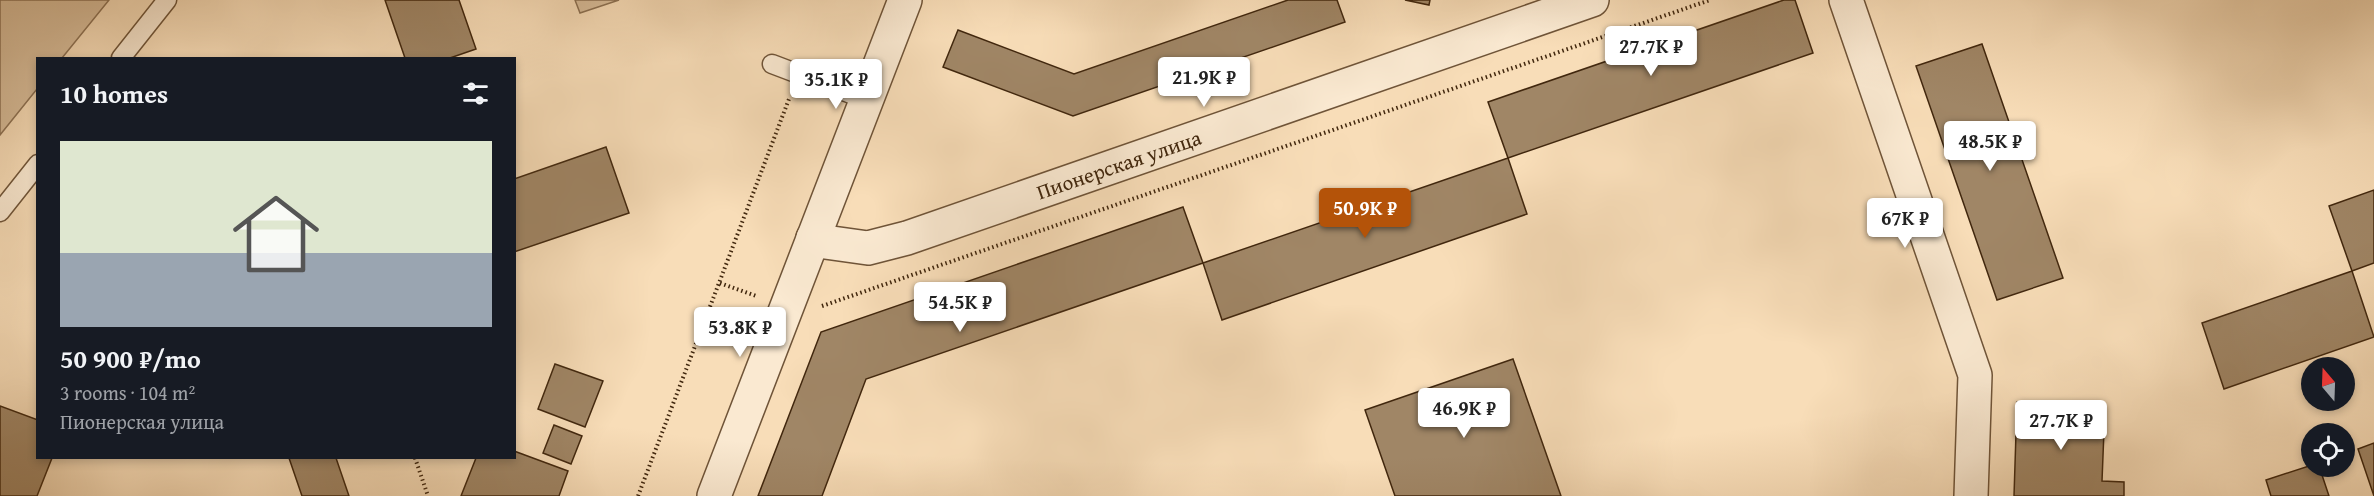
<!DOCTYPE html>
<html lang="en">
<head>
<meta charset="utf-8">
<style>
  :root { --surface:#171b24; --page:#20242c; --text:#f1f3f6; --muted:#9ea1a6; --accent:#b45309 }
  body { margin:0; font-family:"Gentium Book Plus",serif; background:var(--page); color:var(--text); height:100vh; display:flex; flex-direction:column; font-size:22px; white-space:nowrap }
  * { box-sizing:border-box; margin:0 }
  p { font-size:20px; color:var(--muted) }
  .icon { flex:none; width:33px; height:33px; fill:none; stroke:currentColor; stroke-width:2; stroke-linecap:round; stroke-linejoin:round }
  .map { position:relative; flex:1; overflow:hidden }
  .drawer { position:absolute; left:36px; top:57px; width:480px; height:402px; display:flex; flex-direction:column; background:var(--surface); border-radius:0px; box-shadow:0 3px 9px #0003 }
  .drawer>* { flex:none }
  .needle { width:39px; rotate:341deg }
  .fabs { position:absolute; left:2301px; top:357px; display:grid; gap:12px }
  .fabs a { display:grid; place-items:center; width:54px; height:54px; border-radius:50%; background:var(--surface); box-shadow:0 3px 9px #0003; font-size:30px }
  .price { position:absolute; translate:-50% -51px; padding:0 14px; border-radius:6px; background:#fff; color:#222; font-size:20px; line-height:39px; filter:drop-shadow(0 2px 3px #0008) }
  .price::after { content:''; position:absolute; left:50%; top:36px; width:18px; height:14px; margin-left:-9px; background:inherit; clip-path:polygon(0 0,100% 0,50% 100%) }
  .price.on { background:var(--accent); color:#fff }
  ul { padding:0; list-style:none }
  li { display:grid; align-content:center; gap:12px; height:318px; padding:0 24px }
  li span { display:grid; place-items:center; height:186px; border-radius:0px; color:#555 }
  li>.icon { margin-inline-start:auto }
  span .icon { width:108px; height:108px; fill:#fffc; stroke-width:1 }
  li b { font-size:26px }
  h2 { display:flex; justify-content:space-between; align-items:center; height:72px; padding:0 24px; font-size:26px }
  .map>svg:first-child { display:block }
  .green { fill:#d9be9b; stroke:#8d7254; stroke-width:1.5 }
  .building { fill:#a08666; stroke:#41270e; stroke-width:1.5 }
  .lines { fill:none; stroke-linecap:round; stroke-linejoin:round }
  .service-casing { stroke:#6f5438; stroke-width:21 }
  .minor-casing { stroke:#6f5438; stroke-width:36 }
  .tertiary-casing { stroke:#6f5438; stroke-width:36 }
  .path { stroke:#41270e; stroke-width:4; stroke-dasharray:1.5 3; stroke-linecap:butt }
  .service { stroke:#fae9d1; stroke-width:18 }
  .minor { stroke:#fae9d1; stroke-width:33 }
  .tertiary { stroke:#fae9d1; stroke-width:33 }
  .labels { text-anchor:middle; stroke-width:6; stroke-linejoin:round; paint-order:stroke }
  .street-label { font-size:21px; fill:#41270e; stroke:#fae9d1 }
</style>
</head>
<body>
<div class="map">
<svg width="2374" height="496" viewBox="0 0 2374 496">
  <rect width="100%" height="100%" fill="#f8ddb8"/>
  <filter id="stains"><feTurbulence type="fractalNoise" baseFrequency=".00333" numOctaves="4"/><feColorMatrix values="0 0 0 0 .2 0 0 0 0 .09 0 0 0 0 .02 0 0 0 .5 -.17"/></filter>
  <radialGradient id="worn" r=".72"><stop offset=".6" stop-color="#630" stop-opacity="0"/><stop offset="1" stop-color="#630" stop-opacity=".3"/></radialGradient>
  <path class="green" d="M0,0H109L62,58H38L37,89L0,135Z
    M575,0H619L580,13Z"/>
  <path class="building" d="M385,0H459L476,49L450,58H405Z
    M1288,0H1337L1345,22L1073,116L943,67L958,30L1074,74Z
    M1405,0H1430L1429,5Z
    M1784,0H1795L1813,53L1508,158L1488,102Z
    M1982,44L2063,278L1997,300L1916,66Z
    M606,147L629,213L514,252V179Z
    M1508,158L1527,214L1222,320L1203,263Z
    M2374,190V263L2352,271L2329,206Z
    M1183,207L1203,263L866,379L822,496H758L821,332Z
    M2352,271L2374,337L2224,389L2202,323Z
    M1513,359L1561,496H1395L1365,410Z
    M555,364L603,381L585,427L538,409Z
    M2017,402L2105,405L2102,481L2124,482V496H2014Z
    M0,406L38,420V458H52L37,496H0Z
    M554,425L582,436L571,464L543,453Z
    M2374,443V496L2358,449Z
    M514,451L568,471L559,496H461L476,458H514Z
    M289,458H336L349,496H302Z
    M2312,465V466H2319L2329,496H2271L2266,480Z"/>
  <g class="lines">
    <g class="service-casing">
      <path id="service" d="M121,58L167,0
        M772,64L867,100
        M0,212L38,164"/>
    </g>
    <g class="minor-casing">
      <path id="minor" d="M1846,0L1975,375L1971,496
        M813,238L825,242L868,248L907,238L1592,0"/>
    </g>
    <g class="tertiary-casing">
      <path id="tertiary" d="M714,496L905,0"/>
    </g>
    <path class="path" d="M720,283L756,296
      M822,306L1710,0
      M415,458L428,496
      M638,496L789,99"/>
    <use href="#service" class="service"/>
    <use href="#minor" class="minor"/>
    <use href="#tertiary" class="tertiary"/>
  </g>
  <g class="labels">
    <g class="street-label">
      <text transform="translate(1119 165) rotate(-19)" y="7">Пионерская улица</text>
    </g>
  </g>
  <rect width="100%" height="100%" filter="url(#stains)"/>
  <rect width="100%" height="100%" fill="url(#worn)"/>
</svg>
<div class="fabs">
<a><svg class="needle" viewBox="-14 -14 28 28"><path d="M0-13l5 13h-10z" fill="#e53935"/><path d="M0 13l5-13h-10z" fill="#9ea1a6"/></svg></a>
<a><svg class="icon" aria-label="locate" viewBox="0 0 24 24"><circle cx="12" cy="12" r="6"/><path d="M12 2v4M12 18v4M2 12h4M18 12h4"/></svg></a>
</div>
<b class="price" style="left:1651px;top:77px">27.7K ₽</b>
<b class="price" style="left:1204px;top:108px">21.9K ₽</b>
<b class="price" style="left:836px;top:110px">35.1K ₽</b>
<b class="price" style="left:1990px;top:172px">48.5K ₽</b>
<b class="price on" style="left:1365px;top:239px">50.9K ₽</b>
<b class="price" style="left:1905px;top:249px">67K ₽</b>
<b class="price" style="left:960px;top:333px">54.5K ₽</b>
<b class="price" style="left:740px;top:358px">53.8K ₽</b>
<b class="price" style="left:1464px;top:439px">46.9K ₽</b>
<b class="price" style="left:2061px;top:451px">27.7K ₽</b>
<section class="drawer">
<h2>10 homes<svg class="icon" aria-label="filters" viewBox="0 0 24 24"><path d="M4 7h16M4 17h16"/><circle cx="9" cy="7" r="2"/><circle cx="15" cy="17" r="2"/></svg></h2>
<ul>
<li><span style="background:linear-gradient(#dfe7d0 60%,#9aa5b1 0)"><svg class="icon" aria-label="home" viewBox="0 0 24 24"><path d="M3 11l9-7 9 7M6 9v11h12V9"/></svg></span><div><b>50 900 ₽/mo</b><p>3 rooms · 104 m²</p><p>Пионерская улица</p></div></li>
</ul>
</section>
</div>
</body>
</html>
